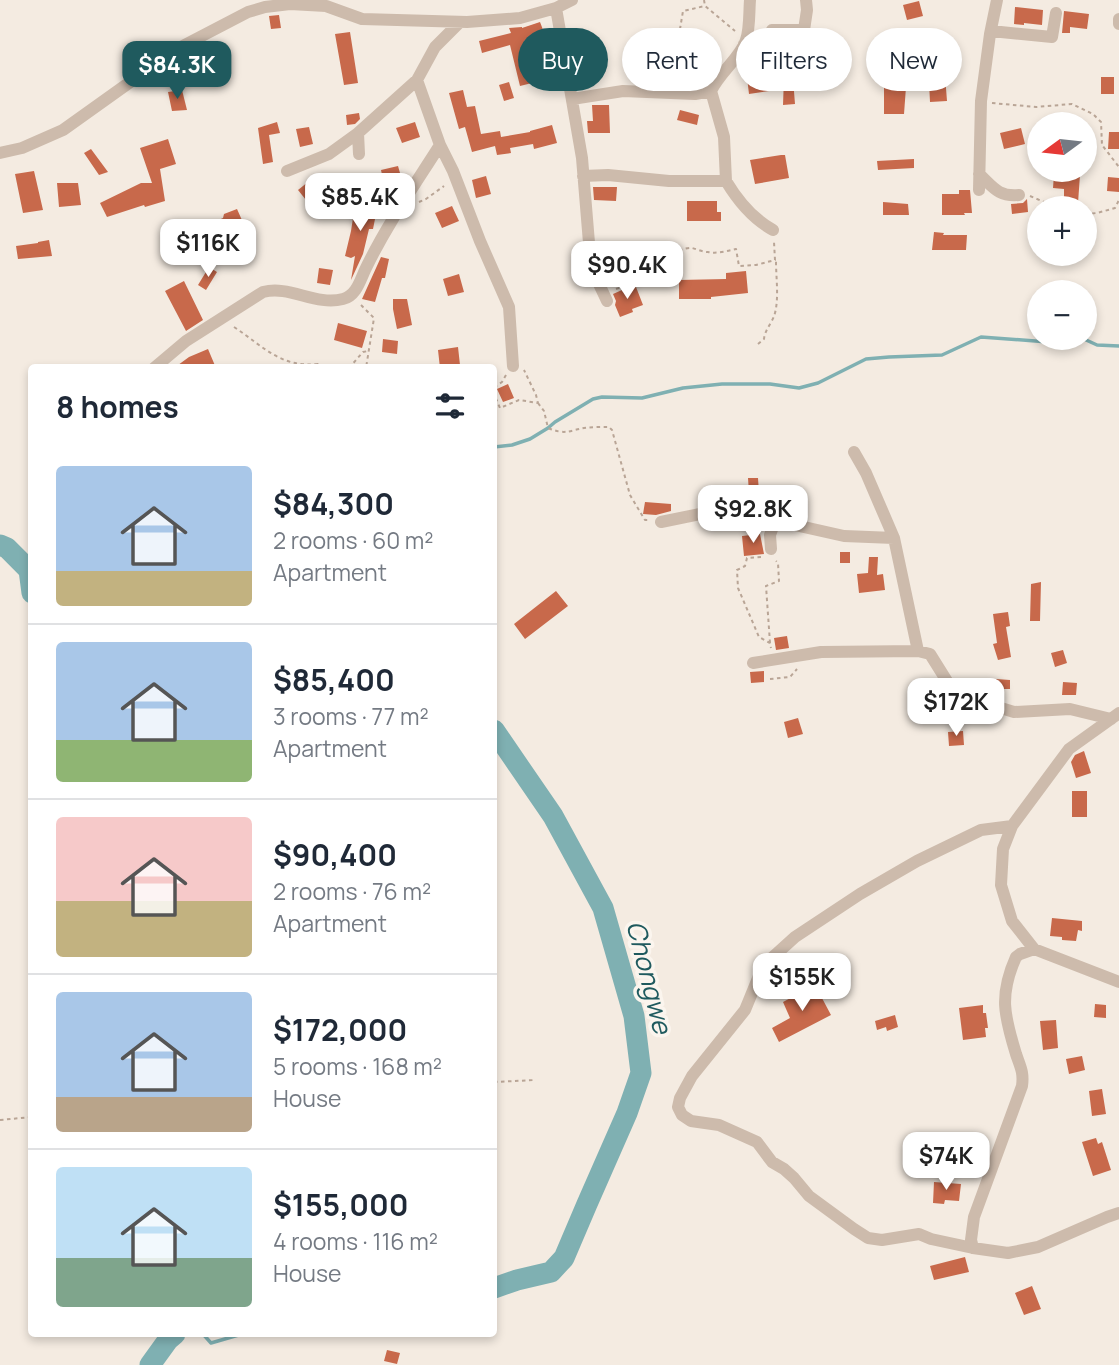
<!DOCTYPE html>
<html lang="en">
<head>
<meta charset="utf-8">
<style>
  :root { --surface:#fff; --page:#f2f2f3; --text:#1f2937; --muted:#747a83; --line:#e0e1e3; --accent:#1f5a5e }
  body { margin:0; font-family:Manrope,sans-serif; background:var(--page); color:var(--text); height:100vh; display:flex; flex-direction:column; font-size:26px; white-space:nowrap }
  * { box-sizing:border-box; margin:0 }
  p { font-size:23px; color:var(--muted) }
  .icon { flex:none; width:38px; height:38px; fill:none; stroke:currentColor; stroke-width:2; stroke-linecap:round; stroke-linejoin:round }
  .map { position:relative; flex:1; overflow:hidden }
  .sheet { position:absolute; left:28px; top:364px; width:469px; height:973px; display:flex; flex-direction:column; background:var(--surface); border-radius:7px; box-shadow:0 4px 10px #0003 }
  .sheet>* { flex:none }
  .banner { position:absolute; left:518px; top:28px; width:495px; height:63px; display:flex; gap:14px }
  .needle { width:46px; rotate:255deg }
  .controls { position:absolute; left:1027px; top:112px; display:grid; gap:14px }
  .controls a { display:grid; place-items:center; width:70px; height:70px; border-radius:50%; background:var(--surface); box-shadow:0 4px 10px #0003; font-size:35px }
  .price { position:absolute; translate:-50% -60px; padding:0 16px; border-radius:14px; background:#fff; color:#222; font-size:23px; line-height:46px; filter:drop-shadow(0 2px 4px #0008) }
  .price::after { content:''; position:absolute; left:50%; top:42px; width:21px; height:16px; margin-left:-10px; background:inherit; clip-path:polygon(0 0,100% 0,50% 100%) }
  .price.active { background:var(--accent); color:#fff }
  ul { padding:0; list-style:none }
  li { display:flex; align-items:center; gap:21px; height:175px; padding:0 28px }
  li+li { border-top:2px solid var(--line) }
  li span { display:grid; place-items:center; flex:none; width:196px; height:140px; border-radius:7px; color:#555 }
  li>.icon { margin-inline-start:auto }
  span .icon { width:84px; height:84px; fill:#fffc; stroke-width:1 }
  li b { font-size:30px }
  h2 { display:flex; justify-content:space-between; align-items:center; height:84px; padding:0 28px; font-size:30px }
  .chip { padding:0 24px; border-radius:32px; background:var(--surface); box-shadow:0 4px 10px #0003; font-size:24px; line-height:63px }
  .chip.active { background:var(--accent); color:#fff }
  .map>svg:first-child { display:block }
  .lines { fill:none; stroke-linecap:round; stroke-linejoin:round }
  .stream { stroke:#7fb0b2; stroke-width:3.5 }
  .river { stroke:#7fb0b2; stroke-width:21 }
  .building { fill:#c8694b }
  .path { stroke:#b9a596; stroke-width:2; stroke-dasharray:3.5 3.5; stroke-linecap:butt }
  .street { stroke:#cdbbac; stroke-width:12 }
  .labels { text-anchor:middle; stroke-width:7; stroke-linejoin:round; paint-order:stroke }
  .water-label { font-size:26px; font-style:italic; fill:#1f5a5e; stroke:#fbf5ee }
</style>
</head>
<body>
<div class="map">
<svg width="1119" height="1365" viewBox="0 0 1119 1365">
  <rect width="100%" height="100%" fill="#f4ebe1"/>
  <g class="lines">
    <path class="stream" d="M494,447L512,445L530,439L548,428L555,422L593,399L602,397L642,398L683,388L722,384H770L799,388L818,383L866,359L889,357L942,355L981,337L1048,342L1057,340L1084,339L1097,345L1119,346
      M203,1334L211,1343L242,1334"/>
    <path class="river" d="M0,545L7,548L29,570L32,593
      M494,730L553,816L603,908L634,1016L641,1073L627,1113L587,1204L564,1258L551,1272L517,1280L494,1288
      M150,1365L168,1340L175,1334"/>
  </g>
  <path class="building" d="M919,1L923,16L907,20L903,5Z
    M1015,7L1043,10L1042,25L1024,23V25L1014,24Z
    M1064,11L1089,14L1087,29L1070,27V33H1062Z
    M279,15L281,28L271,29L269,16Z
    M540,22L545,35L524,41L536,82L520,86L510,45L482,53L479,41L511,33L509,28L522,27V28Z
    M350,32L358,83L344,85L335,34Z
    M781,39H793L794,47L783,48Z
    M786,53L827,57L825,78L796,75V79H793L795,104L783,105L784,77L787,71Z
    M765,58L769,91L749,94L745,61Z
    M642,61L650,66L641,79L633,74Z
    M944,62L947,101L930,102L928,63Z
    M673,75L687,79L685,85L670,84Z
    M1101,77H1114V94H1101Z
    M509,82L514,98L504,101L499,85Z
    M884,84H896V87H906L904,114H884Z
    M182,90L187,110L172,111L168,92Z
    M463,90L467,107L475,106L481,134L500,131L501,137L530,132V131L552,125L557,143L534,149L533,144L510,148L511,153L497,155L495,146L472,152L465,127L459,129L449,93Z
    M592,105H609L610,133H588L587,121H593Z
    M680,110L699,115L697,125L677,120Z
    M359,113L360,119L355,124L347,125L346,115Z
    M277,122L280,133L269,135L273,162L263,164L258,128Z
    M415,122L420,137L402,143L396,128Z
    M309,127L313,144L300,147L296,129Z
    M1021,128L1025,144L1004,149L1000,133Z
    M1109,132H1119V149H1108Z
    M168,139L176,164L160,169L165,201L145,207L144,205L107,217L100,203L141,183H152L140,148Z
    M91,149L108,172L99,175L84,153Z
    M781,155H785L789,178L755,184L750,160Z
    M914,159V168L878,170L877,161Z
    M398,166L402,180L384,184L381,170Z
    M34,171L43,210L23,213L15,174Z
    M318,174L332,191L322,200L316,192L306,200L298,190Z
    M1054,174L1080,175L1078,203L1064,202V189L1053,188Z
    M486,176L491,194L476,198L472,180Z
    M1108,177L1119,178V192L1107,191Z
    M57,183H78L81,205L59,207Z
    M593,187H617L616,201L594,200Z
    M959,190H970L972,213H964L965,215H942V194H959Z
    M1027,199L1028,212L1012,214L1011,204L1023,203Z
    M687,201H717V212H721V221H687Z
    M883,202L908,204L909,215H883Z
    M355,205L374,208L372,219H375L373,229H369L363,254L351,280L355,256L351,258L345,256L351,231Z
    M452,206L459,221L442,228L435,213Z
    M237,209L245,227L232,232L231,230L203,242L197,230L223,218L224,214Z
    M934,232L944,233L943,235H967L966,250H932Z
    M49,240L52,256L18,259L16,246L38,243V242Z
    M381,257L389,259L385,278H382L375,302L362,299Z
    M209,267L217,272L206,290L198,285Z
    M319,268L333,270L330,285L317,283Z
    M746,271L748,293L711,297V299H679V280L726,279V273Z
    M459,274L464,292L448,296L443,279Z
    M184,281L203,320L186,331L165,291Z
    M636,287L643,305L632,309L633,312L620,317L615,305L616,301L613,294L622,290L623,292Z
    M393,299H407L412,325L397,329L393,309Z
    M338,323L367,331L362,348L334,340Z
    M383,339L398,341L397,354L382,352Z
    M458,347L460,365L440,368L438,350Z
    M208,349L216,368H174L189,357Z
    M508,384L514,398L503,402L497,389Z
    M748,478H758L759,493H749Z
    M645,502L671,504V511L656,515L643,514Z
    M760,534L764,554L744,556L742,536Z
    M840,552H850V563H840Z
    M869,557H878L877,575L883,574L885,590L859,593L857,574L868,573Z
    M1041,582L1040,621H1030L1031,584Z
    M556,591L568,606L525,639L514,624Z
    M1008,612L1010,626L1006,627L1011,657L998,660L993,644L997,643L993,614Z
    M787,636L789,648L776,650L774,638Z
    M1063,650L1067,663L1055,667L1051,653Z
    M764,671V682L751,683L750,672Z
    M996,679L1010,680V689H996Z
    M1063,682L1077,683L1076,695H1062Z
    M798,718L803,734L788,738L784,722Z
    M963,731L964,745L949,746L948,732Z
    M1084,751L1091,773L1076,778L1071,762L1075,755Z
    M1072,791H1087V817H1072Z
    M1052,918L1082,921V931L1078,930L1076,941L1062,940V937L1050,936Z
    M815,985L831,1015L779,1042L772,1028L790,1018L783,1002Z
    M1095,1004L1106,1005V1018L1094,1017Z
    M983,1005V1013H986L988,1028H985L986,1037L963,1040L959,1008Z
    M895,1015L898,1027L887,1031L886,1027L877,1030L875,1021Z
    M1056,1020L1058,1048L1043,1050L1040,1021Z
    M1082,1056L1085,1070L1069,1074L1066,1059Z
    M1102,1089L1106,1114L1092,1116L1089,1091Z
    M1096,1138L1098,1144L1102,1142L1111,1170L1093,1176L1082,1142Z
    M934,1182L961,1184L959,1201L945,1200L944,1204L933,1203Z
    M965,1257L969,1272L934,1280L930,1266Z
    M1032,1286L1041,1309L1024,1315L1015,1293Z
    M387,1350L400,1353L397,1364L384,1361Z"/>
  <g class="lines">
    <path class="path" d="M704,0L705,6L735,31
      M657,79L675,50L676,35L680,29L683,11L705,6
      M992,103L1036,107L1072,104L1093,114L1101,122L1102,145L1119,167
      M1030,196L1049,204H1062L1067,208
      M419,202L426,199L444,186
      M1085,214L1097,213L1115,208L1119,200
      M616,289L633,283H643C651,269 675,247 692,248C697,249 702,252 708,252C717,254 727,251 736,249L739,266L756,265L775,260L774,242
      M361,305L374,318L366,368
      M234,327C264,347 281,368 318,364L322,368
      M758,344L764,339C765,329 773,322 775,313C779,297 776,278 776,261
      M349,368L363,352L368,351
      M506,375L502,382L496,386L494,394L500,408L519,400L538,403L536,395L524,370
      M538,403L544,411L548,428C565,435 568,431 584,428C592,427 601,427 609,427L612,430L630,495L645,520H648
      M761,557L747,558L745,566L737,570L738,588L759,637L770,643L771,648
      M770,643L766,586L779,581L778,563L776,561
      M770,679L790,677L797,669
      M494,1082L535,1080
      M0,1120L32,1117"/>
    <path class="street" d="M556,8L582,158L591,267L607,301
      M1119,24V19
      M991,31L1052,37L1056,13
      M744,44L751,47L773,48L772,30H804L807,10L806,0
      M773,48L778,56V71
      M417,80L440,145L453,171L480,241L509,307L513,366
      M711,91C719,73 741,57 746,40C750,28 749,12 750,0
      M572,99L623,91L695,94L711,91L724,137L726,181
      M358,133L359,154
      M0,153L22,148L63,130L175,50L248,12L265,7L290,4L326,6L362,19L467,22L520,18L556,8L572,0
      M287,171L329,154L358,133L417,80L435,47L460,22
      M979,174C993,187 998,197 1019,195
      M583,176L608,175L669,181H726C738,201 753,219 773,230
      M979,190L981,101L990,34L997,0
      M154,368L186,341L263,292C290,285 315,306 343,299C356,296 360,281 365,270C386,226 414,186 440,145
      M854,452L866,473L894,538L918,651
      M661,522L724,509L844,536L894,538
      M771,549L770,535L775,521
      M753,663L821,652L918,651L930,654L955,694L1014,712L1070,709L1111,719
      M1119,713L1069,749L1012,826L1003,849L1001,885L1012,921L1034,949L1119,982
      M1012,826L981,830L917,861L860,894L795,937L763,966L745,1010L692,1076L680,1098L678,1107L682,1115L691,1121L719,1125L757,1142L772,1162L784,1169L794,1178L809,1196L854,1229L868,1238L882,1240L919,1234L931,1239L973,1248L1008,1253L1038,1247L1107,1217L1119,1213
      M973,1248L971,1240L974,1217L1022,1086C1024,1072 1020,1066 1016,1054C1004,1015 999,995 1016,957L1020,954L1034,949"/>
  </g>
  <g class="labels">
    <g class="water-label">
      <text transform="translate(649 977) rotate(76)" y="9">Chongwe</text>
    </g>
  </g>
</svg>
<div class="controls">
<a><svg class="needle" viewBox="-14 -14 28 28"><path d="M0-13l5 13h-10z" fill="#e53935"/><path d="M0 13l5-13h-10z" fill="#747a83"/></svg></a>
<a>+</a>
<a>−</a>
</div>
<b class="price active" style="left:177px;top:101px">$84.3K</b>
<b class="price" style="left:360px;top:233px">$85.4K</b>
<b class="price" style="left:208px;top:279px">$116K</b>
<b class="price" style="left:627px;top:301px">$90.4K</b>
<b class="price" style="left:753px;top:545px">$92.8K</b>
<b class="price" style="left:956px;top:738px">$172K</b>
<b class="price" style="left:802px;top:1013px">$155K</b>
<b class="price" style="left:946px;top:1192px">$74K</b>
<div class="banner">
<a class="chip active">Buy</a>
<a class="chip">Rent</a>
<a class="chip">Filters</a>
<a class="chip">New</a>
</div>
<section class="sheet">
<h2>8 homes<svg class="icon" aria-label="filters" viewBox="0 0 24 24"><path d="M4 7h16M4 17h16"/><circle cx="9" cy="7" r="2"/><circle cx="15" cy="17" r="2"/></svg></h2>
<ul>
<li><span style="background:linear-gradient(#a9c7e8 75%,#c2b280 0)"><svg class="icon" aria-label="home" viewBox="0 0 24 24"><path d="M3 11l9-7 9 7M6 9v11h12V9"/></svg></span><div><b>$84,300</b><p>2 rooms · 60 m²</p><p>Apartment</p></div></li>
<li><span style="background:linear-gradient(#a9c7e8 70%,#8fb573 0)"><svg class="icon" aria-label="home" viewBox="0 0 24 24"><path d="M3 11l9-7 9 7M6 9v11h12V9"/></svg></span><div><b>$85,400</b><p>3 rooms · 77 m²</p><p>Apartment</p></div></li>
<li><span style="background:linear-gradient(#f6c9c9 60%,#c2b280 0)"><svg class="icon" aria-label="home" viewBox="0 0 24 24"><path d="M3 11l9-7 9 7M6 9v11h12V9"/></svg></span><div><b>$90,400</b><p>2 rooms · 76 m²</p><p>Apartment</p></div></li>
<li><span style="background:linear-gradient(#a9c7e8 75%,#b9a48a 0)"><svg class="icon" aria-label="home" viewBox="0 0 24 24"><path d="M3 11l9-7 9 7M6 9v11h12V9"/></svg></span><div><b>$172,000</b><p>5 rooms · 168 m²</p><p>House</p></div></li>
<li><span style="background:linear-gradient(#bfe0f5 65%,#7fa58c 0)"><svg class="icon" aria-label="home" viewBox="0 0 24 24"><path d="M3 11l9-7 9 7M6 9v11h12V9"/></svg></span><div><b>$155,000</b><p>4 rooms · 116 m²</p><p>House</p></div></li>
</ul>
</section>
</div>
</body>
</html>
